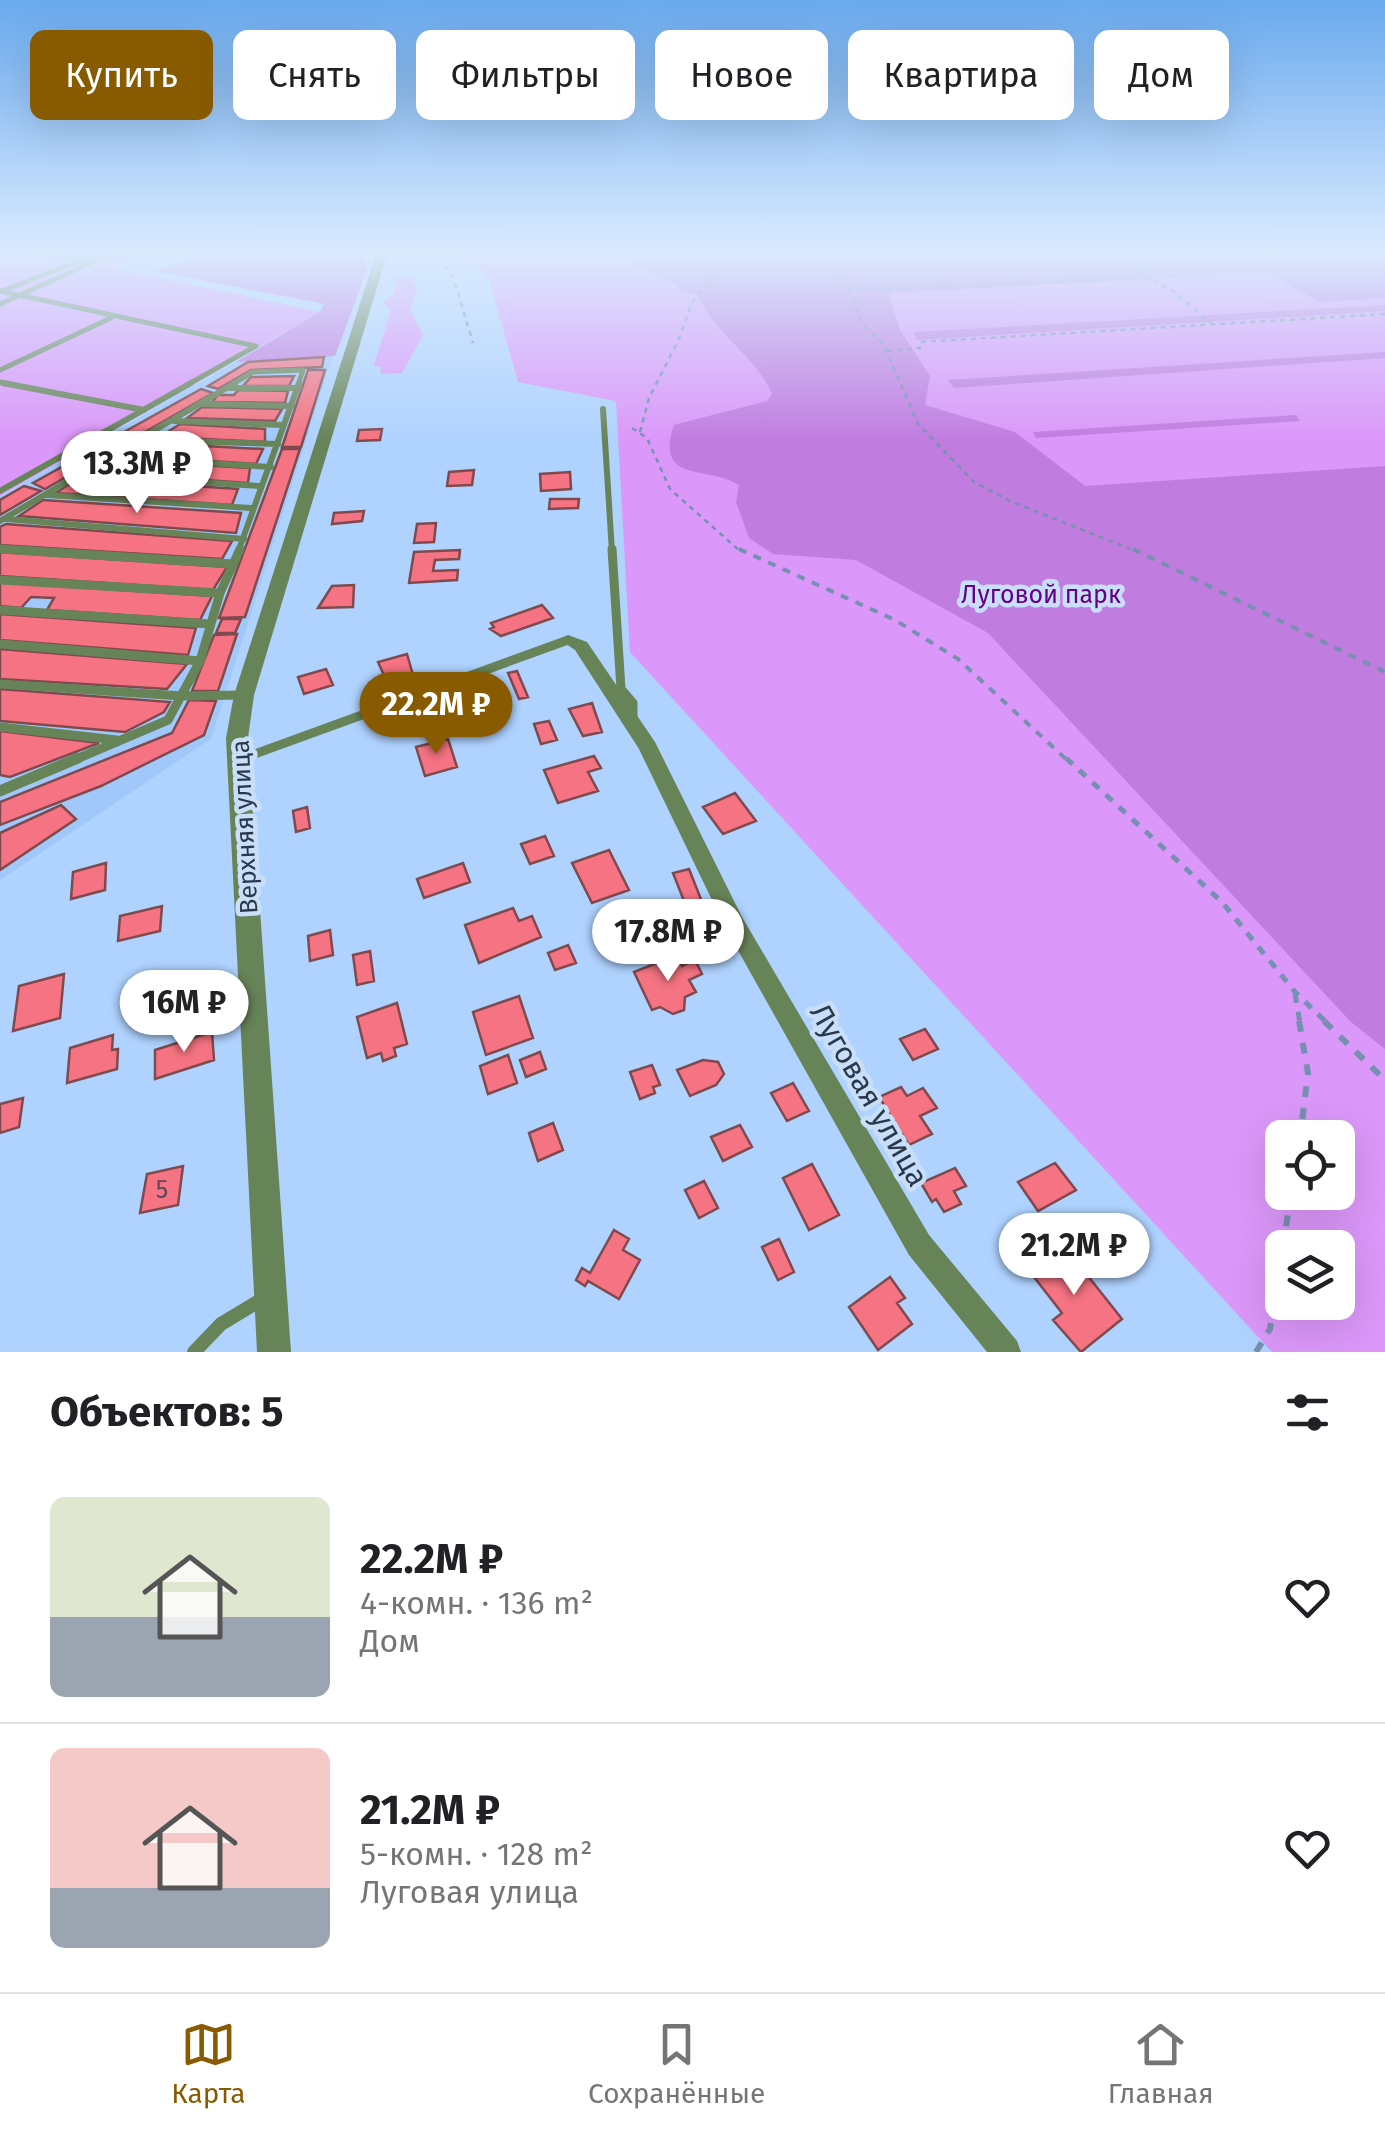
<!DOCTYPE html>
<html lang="ru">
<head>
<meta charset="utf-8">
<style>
  :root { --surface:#fff; --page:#f6f6f6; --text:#202124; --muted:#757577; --line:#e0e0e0; --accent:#895b00 }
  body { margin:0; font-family:"Fira Sans",sans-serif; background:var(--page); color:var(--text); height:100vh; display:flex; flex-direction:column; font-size:38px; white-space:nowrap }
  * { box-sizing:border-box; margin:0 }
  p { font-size:32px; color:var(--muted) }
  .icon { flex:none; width:55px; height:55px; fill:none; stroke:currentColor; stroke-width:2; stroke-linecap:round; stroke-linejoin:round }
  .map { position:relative; height:1352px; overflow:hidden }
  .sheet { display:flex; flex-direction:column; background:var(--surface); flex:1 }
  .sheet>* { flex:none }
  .guide { position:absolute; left:30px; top:30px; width:1325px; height:90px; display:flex; gap:20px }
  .buttons { position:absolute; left:1265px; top:1120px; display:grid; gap:20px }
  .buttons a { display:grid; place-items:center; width:90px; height:90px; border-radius:15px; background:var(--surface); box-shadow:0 10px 40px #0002; font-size:50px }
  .price { position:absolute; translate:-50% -85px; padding:0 22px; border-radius:35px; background:#fff; color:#222; font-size:32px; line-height:65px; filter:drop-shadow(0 2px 5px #0008) }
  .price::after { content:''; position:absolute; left:50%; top:60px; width:30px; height:22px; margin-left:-15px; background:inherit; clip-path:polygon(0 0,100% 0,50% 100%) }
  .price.selected { background:var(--accent); color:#fff }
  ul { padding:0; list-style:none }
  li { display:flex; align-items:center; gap:30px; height:250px; padding:0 50px }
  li+li { border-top:2px solid var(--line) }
  li span { display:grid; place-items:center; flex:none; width:280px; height:200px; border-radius:15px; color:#555 }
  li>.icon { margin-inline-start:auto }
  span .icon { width:120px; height:120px; fill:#fffc; stroke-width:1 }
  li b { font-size:42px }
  h2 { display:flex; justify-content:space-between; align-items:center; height:120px; padding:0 50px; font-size:42px }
  .pill { padding:0 35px; border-radius:15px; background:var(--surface); box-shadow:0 10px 40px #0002; font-size:35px; line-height:90px }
  .pill.selected { background:var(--accent); color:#fff }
  .tab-bar { display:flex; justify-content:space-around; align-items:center; height:140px; border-top:2px solid var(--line); background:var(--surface); font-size:28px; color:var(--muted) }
  .tab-bar a { display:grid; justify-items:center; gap:5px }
  .tab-bar .selected { color:var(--accent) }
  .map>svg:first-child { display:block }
  .built { fill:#a1c8fb }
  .green { fill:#db97f9; fill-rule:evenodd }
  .forest { fill:#c17ce0 }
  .building { fill:#f57382; stroke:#7f4a4e; stroke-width:2.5 }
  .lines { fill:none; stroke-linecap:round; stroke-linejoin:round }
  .path-far3 { stroke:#7690b1; stroke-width:2.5; stroke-dasharray:5 5; stroke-linecap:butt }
  .path-far2 { stroke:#7690b1; stroke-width:4; stroke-dasharray:8 8; stroke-linecap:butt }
  .path-far1 { stroke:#7690b1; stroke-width:5; stroke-dasharray:9 9; stroke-linecap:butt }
  .path { stroke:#7690b1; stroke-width:6; stroke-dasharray:11 11; stroke-linecap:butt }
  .service-far4 { stroke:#678358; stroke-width:5 }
  .service-far3 { stroke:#678358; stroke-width:6 }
  .service-far2 { stroke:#678358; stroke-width:9 }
  .service-far1 { stroke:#678358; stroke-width:11 }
  .service { stroke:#678358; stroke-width:14 }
  .minor { fill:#678358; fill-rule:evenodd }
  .tertiary { fill:#678358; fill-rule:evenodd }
  .labels { text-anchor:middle; stroke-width:9; stroke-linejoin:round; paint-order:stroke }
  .park-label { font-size:25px; fill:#660085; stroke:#c9def9 }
  .street-label { font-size:25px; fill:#2a384a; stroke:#c9def9 }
  .near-number-label { font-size:25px; fill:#5d4758 }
  .near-street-label { font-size:30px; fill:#2a384a; stroke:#c9def9 }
</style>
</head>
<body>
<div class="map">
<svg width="1385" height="1352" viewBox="0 0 1385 1352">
  <rect width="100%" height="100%" fill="#afd2fe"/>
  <path class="built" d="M333,355L211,739L0,880V497L236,362Z"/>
  <path class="green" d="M0,251H140L117,269L320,312L0,496Z
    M459,251H1385V1352H1272L630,652L616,401L518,382L489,279ZM1282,1138H1338V1192H1282ZM1282,1248H1338V1302H1282Z
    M396,278H413L417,290L410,310L423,335L402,373L380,374L381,367L374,365L391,310L383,302L394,294Z"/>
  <path class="forest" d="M207,251H359L368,267L335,356L236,362L320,312L324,304L156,271Z
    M633,251H1385V298L1320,302L1268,273L888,293L900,330L930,376L925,405L1015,432L1085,486L1385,466V1049L1351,1022L988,633L856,560L773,554L749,538L736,502L739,485C708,465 654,484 674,425L767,401L772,394C756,356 713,333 698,295L682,292C672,276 647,274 632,262Z
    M1385,305V311L917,340L914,332Z
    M1385,352V358L954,388L948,380Z
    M1296,415L1300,421L1036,438L1033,432Z"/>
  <path class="building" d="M324,357L322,367L251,370L218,389L208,386L248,362Z
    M308,370H325L301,447H282Z
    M294,376L289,386H243L251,377Z
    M201,389L213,393L45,489L33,483Z
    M238,390L288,391L285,403L212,402L218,395H234Z
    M202,407L282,409L275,421L187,418Z
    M180,424L265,429V442L160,437Z
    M382,429L380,440L357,441L359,430Z
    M166,444L263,449L256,464L152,457Z
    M282,449H300L245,617L219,618Z
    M111,460L250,468L248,483L92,472Z
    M474,470L472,485L447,486L449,472Z
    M570,472L571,489L541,491L540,474Z
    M105,480L238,489L232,505L56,493L68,485L97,487Z
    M24,486L41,491L0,515V500Z
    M550,499H579L578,508L549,509Z
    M43,500L241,513L236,533L19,516Z
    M364,511L362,521L332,524L334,513Z
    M436,523L434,542L414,543L417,524Z
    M6,524L232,541L222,559L0,545V527Z
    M460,550L459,559L435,560L433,571L458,570L457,580L409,583L414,552Z
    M0,552L227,567L213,590L0,576Z
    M0,582L212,596L200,620L47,610L54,598L31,597L21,608L0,606Z
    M354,585L353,607L318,608L332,586Z
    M542,605L553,618L501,636L490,629L494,627L491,623Z
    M0,614L196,628L188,655L0,640Z
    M222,619H241L235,633H216Z
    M237,634L218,691H192L214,635Z
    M0,649L187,664L167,689L0,679Z
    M407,654L413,675L387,682L378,662Z
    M326,669L333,685L304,694L298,677Z
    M517,671L528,697L519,699L508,673Z
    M0,689L170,702L164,712L125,732L0,721Z
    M189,700L216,701L204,735L101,786L0,825V802L172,733Z
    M592,703L602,732L583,736L569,709Z
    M549,721L557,740L541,744L534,724Z
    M0,731L99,743L10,777L0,775Z
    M448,739L457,767L425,776L416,747Z
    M594,756L601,768L588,772L598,791L558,803L544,770Z
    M735,793L756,821L723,834L703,807Z
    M61,805L76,819L0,870V833Z
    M307,807L310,828L296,832L293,811Z
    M545,836L554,856L530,864L521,844Z
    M609,850L629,890L592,903L572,863Z
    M106,863L105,890L71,899L73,872Z
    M463,863L470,882L424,898L417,879Z
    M689,869L702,902L686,906L673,873Z
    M162,906L160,931L118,941L120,916Z
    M513,908L519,921L532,916L541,937L479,963L465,925Z
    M697,915L706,932L678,941L670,924Z
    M330,930L333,955L310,961L308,936Z
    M568,945L576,963L555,970L548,953Z
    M370,951L374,981L357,985L353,955Z
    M677,955L682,966L695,960L702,974L689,980L696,992L685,997L684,1010L673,1014L660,1007L652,1010L634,972Z
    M64,974L60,1018L13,1031L19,986Z
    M519,996L533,1038L486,1055L473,1012Z
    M397,1003L407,1044L394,1048L396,1056L383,1061L381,1053L367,1058L357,1017Z
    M925,1029L938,1049L913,1060L900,1039Z
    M212,1032L214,1060L155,1079V1050Z
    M113,1035L112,1050L118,1049L117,1069L67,1083L70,1048Z
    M540,1052L546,1069L526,1077L520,1060Z
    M508,1055L517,1083L488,1094L480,1066Z
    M703,1060L718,1062L724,1074L716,1085L690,1096L677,1070Z
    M652,1065L660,1085L653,1087L655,1093L640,1099L630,1072Z
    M793,1083L809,1111L787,1121L771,1093Z
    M901,1087L907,1096L923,1088L937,1108L920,1116L932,1134L909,1145L879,1097Z
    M23,1098L19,1127L0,1133V1104Z
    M553,1123L563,1150L538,1161L529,1133Z
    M740,1125L752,1147L723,1161L711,1137Z
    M1055,1163L1076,1190L1038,1211L1018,1182Z
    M812,1164L839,1215L809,1230L783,1178Z
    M183,1166L178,1205L140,1213L147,1174Z
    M955,1168L966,1186L954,1191L961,1204L944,1212L936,1199L932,1202L921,1183Z
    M704,1181L718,1208L699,1218L685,1190Z
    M614,1230L629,1239L623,1250L640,1260L619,1299L588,1281L585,1286L576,1280L582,1268L590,1273Z
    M779,1239L794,1272L778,1280L762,1247Z
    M1061,1242L1122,1319L1081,1352L1053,1320L1062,1313L1027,1268Z
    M890,1277L905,1298L897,1303L912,1324L878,1350L849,1307Z"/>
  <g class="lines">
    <path class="path-far3" d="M432,251L453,276L473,343
      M826,251L850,291
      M1137,251L1148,269L1133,278L850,291L862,323L884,345L918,424L974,482L1010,501L1138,552
      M1144,276L1172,290L1213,325
      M887,351L920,348V342L1385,314
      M632,428L647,438L670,489L741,552
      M640,432L649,398L678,341L692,303L719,266L724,251"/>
    <path class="path-far2" d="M739,549L895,620L958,659L1068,761
      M1133,549L1385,672"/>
    <path class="path-far1" d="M1066,758L1222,902L1295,992L1327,1023
      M1295,994L1300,1023"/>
    <path class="path" d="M1299,1021L1308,1073L1300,1138
      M1324,1021L1385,1080
      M1283,1248L1291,1192
      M1256,1352L1270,1329L1282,1248"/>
    <path class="service-far4" d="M38,251L78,260
      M0,291L256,346
      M2,291L77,262L148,251
      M0,304L93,262
      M0,370L111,318
      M0,382L16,385
      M187,385L256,346
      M231,385L253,372L303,370L298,385"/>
    <path class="service-far3" d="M3,383L144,410
      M229,388H299
      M203,404L292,406
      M603,409L612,552
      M174,421L284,425
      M140,440L278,444
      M111,457L271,467
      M83,475L259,486
      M0,491L191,383
      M46,495L251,508
      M6,519L244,539
      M0,521L235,383
      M0,549L39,552
      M238,552L299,383"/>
    <path class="service-far2" d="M1,549L233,564
      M612,549L621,689L633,703V721
      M0,580L220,593
      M0,610L209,624
      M0,644L200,661
      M0,684L182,696L242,695
      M0,727L117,740
      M241,759L568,640
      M72,761L168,720L200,661L220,593L240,549"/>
    <path class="service-far1" d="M0,791L78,758"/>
    <path class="service" d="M194,1352L221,1324L264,1298"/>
    <path class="minor" d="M568,635L587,642L655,742L742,917L929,1235L1017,1341L1021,1352H987L909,1255L726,929L639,749L575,650L560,640Z"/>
    <path class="tertiary" d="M377,251H388L254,695L248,738L291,1352H257L226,738L234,695Z"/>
  </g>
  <linearGradient id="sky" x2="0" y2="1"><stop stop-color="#69a9ee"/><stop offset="0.57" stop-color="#dbebff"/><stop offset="1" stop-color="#dbebff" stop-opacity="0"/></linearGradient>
  <rect width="1385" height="441" fill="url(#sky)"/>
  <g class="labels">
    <g class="park-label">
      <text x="1041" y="603">Луговой парк</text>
    </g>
    <g class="street-label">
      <text transform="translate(244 827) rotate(-93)" y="9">Верхняя улица</text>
    </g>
    <g class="near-number-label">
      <text x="162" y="1198">5</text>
    </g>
    <g class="near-street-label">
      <text transform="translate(869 1095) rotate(60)" y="10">Луговая улица</text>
    </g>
  </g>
</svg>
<div class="buttons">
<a><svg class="icon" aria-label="locate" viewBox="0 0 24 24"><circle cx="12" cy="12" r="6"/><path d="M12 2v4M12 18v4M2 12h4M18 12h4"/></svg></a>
<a><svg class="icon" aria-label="layers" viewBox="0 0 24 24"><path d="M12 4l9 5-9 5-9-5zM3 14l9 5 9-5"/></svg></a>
</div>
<b class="price" style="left:137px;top:516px">13.3M ₽</b>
<b class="price selected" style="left:436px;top:757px">22.2M ₽</b>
<b class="price" style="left:668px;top:984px">17.8M ₽</b>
<b class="price" style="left:184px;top:1055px">16M ₽</b>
<b class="price" style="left:1074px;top:1298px">21.2M ₽</b>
<div class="guide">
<a class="pill selected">Купить</a>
<a class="pill">Снять</a>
<a class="pill">Фильтры</a>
<a class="pill">Новое</a>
<a class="pill">Квартира</a>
<a class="pill">Дом</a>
</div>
</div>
<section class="sheet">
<h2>Объектов: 5<svg class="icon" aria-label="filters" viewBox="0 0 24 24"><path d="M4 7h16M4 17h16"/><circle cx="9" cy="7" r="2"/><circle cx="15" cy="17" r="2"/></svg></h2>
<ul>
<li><span style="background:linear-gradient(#dfe7d0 60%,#9aa5b1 0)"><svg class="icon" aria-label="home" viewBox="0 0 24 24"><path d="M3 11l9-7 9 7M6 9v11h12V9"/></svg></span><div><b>22.2M ₽</b><p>4-комн. · 136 m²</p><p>Дом</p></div><svg class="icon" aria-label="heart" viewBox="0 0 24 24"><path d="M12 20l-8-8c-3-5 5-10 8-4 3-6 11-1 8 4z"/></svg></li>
<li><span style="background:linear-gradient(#f6c9c9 70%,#9aa5b1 0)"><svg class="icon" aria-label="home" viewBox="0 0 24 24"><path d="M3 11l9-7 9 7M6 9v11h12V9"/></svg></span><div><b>21.2M ₽</b><p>5-комн. · 128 m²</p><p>Луговая улица</p></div><svg class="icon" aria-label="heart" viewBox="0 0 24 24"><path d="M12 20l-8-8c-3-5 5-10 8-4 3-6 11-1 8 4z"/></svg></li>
</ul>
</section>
<nav class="tab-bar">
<a class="selected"><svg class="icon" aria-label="map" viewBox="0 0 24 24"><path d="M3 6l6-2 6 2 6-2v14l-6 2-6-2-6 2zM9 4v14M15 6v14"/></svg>Карта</a>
<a><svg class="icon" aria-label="saved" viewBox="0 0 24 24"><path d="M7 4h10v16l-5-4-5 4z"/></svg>Сохранённые</a>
<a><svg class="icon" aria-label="home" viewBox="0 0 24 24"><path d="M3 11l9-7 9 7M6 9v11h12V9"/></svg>Главная</a>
</nav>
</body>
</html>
